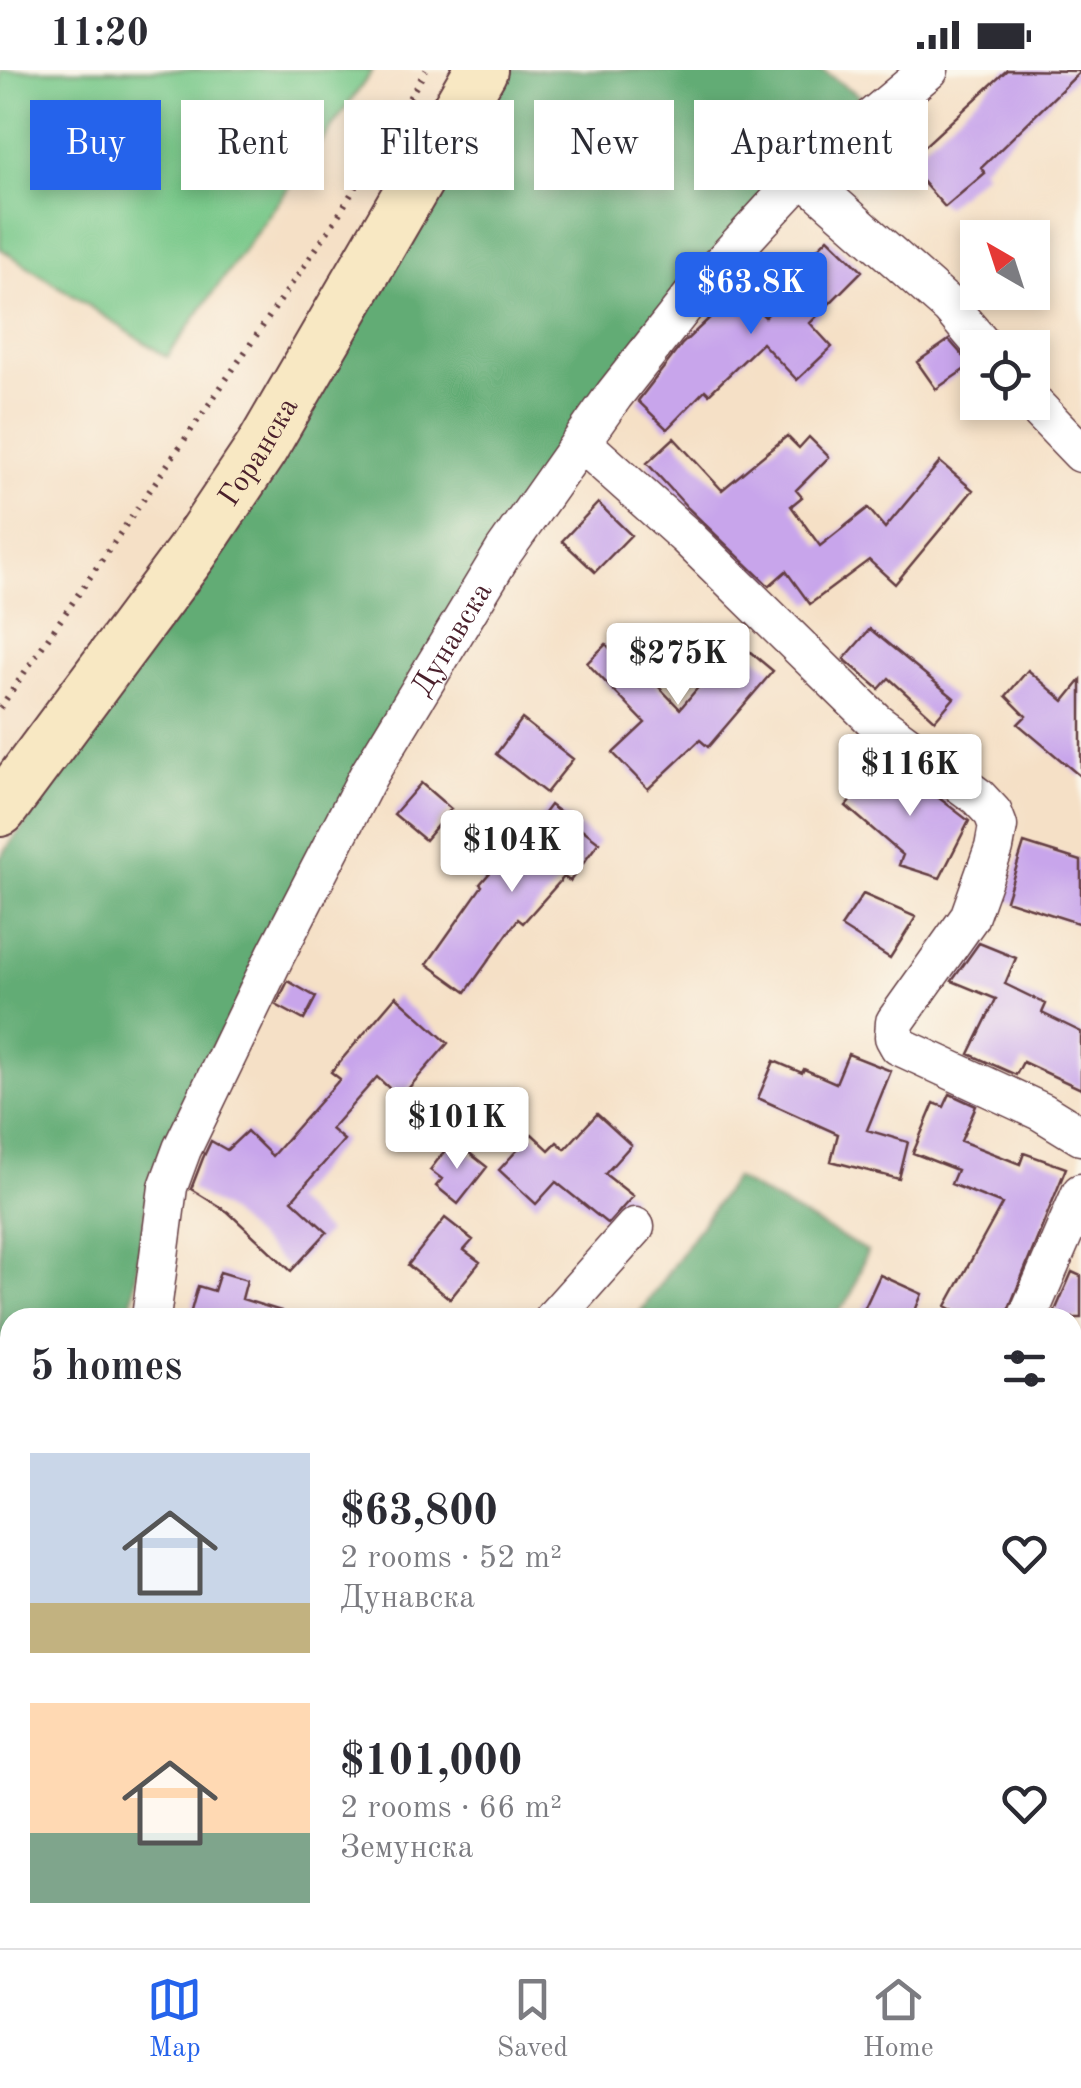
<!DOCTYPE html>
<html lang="en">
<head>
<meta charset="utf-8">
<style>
  :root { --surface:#fff; --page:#f7f7f7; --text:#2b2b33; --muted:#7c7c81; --line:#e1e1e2; --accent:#2563eb }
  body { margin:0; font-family:"Old Standard TT",serif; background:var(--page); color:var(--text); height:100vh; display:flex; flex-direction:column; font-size:38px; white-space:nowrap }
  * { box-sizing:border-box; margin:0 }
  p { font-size:32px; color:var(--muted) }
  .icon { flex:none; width:55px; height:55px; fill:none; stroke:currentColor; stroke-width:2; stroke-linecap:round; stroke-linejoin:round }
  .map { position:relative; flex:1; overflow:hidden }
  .details { position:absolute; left:0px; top:1238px; width:1082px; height:642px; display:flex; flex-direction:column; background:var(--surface); border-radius:30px 30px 0 0; box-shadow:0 5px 15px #0003 }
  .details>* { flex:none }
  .guide { position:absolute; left:30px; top:30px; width:1022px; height:90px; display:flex; gap:20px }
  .needle { width:65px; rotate:321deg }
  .controls { position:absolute; left:960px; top:150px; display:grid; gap:20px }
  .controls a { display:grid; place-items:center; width:90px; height:90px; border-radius:0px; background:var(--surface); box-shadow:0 5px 15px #0003; font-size:50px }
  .price { position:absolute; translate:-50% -85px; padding:0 22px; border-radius:10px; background:#fff; color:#222; font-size:32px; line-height:65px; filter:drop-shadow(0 2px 5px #0008) }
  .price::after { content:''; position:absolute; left:50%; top:60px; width:30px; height:22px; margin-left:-15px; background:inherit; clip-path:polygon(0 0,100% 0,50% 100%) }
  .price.active { background:var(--accent); color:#fff }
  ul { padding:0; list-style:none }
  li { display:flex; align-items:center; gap:30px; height:250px; padding:0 30px }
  li span { display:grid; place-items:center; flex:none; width:280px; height:200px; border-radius:0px; color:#555 }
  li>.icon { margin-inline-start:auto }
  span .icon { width:120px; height:120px; fill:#fffc; stroke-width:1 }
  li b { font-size:42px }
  h2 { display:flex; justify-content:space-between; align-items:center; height:120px; padding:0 30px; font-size:42px }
  .tag { padding:0 35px; border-radius:0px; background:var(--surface); box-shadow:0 5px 15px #0003; font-size:35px; line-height:90px }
  .tag.active { background:var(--accent); color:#fff }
  .status { display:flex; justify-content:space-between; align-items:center; height:70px; padding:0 50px; background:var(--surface); direction:ltr }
  .status svg { height:28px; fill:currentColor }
  .menu { display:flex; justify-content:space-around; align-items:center; height:140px; border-top:2px solid var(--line); background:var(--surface); font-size:28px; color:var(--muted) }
  .menu a { display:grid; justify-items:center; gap:5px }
  .menu .active { color:var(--accent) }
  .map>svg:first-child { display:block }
  .green { fill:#78c889; stroke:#61745a; stroke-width:2.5 }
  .forest { fill:#62ac75; stroke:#566650; stroke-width:2.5 }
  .building { fill:#c8a5eb }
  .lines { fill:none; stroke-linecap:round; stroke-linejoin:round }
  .minor-casing { stroke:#643c42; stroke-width:41 }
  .secondary-casing { stroke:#643c42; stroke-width:56 }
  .path { stroke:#643c42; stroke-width:6; stroke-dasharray:2.5 8; stroke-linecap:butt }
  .minor { stroke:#fff; stroke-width:38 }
  .secondary { stroke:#f8e8c3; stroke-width:52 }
  .labels { text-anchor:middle; stroke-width:8; stroke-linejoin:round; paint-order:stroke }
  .street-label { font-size:30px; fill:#4a1f2b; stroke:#fbf7ec }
</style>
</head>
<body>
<div class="status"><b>11:20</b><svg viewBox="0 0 49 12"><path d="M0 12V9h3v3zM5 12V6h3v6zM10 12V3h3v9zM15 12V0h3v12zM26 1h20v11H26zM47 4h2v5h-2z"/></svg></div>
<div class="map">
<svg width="1081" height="1878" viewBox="0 0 1081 1878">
  <rect width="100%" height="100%" fill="#fbf7ec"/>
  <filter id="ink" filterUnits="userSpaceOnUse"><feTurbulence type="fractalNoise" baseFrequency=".01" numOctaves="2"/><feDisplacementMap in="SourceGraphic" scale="20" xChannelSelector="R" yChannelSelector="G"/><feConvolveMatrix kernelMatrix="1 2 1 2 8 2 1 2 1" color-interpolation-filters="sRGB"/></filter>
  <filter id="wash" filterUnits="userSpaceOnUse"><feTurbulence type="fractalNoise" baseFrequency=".0048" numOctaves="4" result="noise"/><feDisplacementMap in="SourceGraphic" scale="40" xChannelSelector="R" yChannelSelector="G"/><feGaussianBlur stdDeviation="2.25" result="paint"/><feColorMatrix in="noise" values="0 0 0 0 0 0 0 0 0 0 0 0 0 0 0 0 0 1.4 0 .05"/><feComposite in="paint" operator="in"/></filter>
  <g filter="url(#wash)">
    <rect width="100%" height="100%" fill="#f5e0c6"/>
    <path class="green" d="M0,0H373L167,287L0,178Z"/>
    <path class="forest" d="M497,0H822L860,26L697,202L204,991L151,1104L130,1247L10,1248V1870H268L272,1878H0V788L240,456Z
      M734,1108L867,1181L851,1226L834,1247H637Z"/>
    <g id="blocks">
      <path class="building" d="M1007,0L1081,1L981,98L985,103L945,137L906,93Z
        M828,168L862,201L810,253L832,277L797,310L762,273L709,324L705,320L667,359L638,331L682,274L716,242L711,238L733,214L765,247L817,197L808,188Z
        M949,270L971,295L936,319L917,292Z
        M787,366L799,378L809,367L829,387L796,420L802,427L791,436L820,476L868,438L885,458L940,392L973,420L895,514L869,490L810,534L786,501L769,516L688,438L647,393L674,368L722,420Z
        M598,433L631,465L595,502L562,471Z
        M870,559L954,628L935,650L889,608L879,619L844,589Z
        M737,571L773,601L708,677L700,670L648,719L613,683L645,653L587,593L606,574L622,592L629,586L680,639Z
        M1028,600L1064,631L1081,610V707L1018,654L1026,646L1006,626Z
        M522,649L573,689L546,723L496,684Z
        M887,688L969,751L940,808L899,795L903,785L846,736Z
        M421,713L451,739L425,770L394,744Z
        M550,735L599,772L570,811L564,807L523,853L518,849L466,922L427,894L482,816L480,814L502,789L507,793Z
        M1024,773L1081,791V854L1006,830Z
        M863,824L916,847L890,888L841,857Z
        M979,873L1016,888L1005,914L1046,934L1042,943L1081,962V1019L1023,992L1016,1005L969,984L996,929L952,911Z
        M288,911L316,927L304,950L276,935Z
        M396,926L448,973L400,1028L377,1007L331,1059L344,1070L292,1130L327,1162L291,1201L228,1142L191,1119L203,1088L211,1071L227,1080L247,1061L272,1086L340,1009L331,1002Z
        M848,984L891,1001L867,1060L908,1072L899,1109L831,1091L838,1064L758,1028L774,991L802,1003L804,999L836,1013Z
        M950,1024L976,1036L961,1071L1020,1094L1024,1083L1066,1098L1005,1248H968L946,1236L1002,1134L951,1114L957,1100L913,1083L934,1033L944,1037Z
        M597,1044L631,1075L605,1104L633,1126L608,1154L556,1112L536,1134L499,1100L532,1064L549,1080L557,1072L565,1079Z
        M453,1070L487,1097L458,1134L436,1116L442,1109L430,1100Z
        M445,1148L473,1170L464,1180L480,1192L450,1229L408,1195Z
        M220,1202L247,1210L242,1229L281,1241L280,1248H207L191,1241L198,1216L214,1221Z
        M1072,1202L1081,1206V1248H1052Z
        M880,1205L922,1224L912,1248H860Z"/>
    </g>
  </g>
  <g filter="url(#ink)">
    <use href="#blocks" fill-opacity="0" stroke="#643c42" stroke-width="2.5"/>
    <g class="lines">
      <g class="minor-casing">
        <g id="minor">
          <path d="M802,106L950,237L985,278"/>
          <path d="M1032,332L1081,383"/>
          <path d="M582,373L687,467L875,651L978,727L993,743L998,756L994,778L969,848L895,952L894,967L899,976L1042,1042L1081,1066"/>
          <path id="s1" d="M151,1248L168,1117L182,1079L276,884L368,706L504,481L614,325L696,221L802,106L929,0"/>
          <path d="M554,1248L635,1157"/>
          <path d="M1027,1248L1081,1123"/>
          <path d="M1072,1627L1081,1629"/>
          <path d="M1072,1806L1081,1789"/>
          <path d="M370,1870L373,1878"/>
          <path d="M1072,1870L1076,1878"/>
          <path d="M461,1878L471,1870"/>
        </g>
      </g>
      <g class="secondary-casing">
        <g id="secondary">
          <path id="s2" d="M0,740L192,482L261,379L481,0"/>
        </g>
      </g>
      <path class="path" d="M0,638L333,154L426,0"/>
      <use href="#minor" class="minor"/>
      <use href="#secondary" class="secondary"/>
    </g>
  </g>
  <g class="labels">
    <g class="street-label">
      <text dy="10" stroke="none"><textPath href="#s2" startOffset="442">Горанска</textPath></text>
      <text dy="10" stroke="none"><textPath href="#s1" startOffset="750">Дунавска</textPath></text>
    </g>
  </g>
</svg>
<div class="controls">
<a><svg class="needle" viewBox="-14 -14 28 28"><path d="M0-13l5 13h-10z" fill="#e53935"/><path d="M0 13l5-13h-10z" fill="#7c7c81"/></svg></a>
<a><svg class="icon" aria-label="locate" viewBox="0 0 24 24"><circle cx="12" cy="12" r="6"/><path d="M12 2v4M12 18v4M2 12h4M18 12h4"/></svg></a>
</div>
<b class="price active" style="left:751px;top:267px">$63.8K</b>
<b class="price" style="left:678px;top:638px">$275K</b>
<b class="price" style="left:910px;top:749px">$116K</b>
<b class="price" style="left:512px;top:825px">$104K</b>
<b class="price" style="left:457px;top:1102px">$101K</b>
<div class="guide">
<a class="tag active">Buy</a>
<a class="tag">Rent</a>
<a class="tag">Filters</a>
<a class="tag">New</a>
<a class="tag">Apartment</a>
</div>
<section class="details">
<h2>5 homes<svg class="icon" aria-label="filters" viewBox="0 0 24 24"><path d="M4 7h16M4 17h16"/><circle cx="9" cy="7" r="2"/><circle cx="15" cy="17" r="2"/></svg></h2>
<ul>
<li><span style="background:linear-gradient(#c9d6e8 75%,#c2b280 0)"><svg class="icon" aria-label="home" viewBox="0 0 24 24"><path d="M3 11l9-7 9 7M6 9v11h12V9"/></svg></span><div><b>$63,800</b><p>2 rooms · 52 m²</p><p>Дунавска</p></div><svg class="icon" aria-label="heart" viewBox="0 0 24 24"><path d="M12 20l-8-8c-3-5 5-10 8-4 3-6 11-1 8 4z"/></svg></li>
<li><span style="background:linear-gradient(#ffd9b3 65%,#7fa58c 0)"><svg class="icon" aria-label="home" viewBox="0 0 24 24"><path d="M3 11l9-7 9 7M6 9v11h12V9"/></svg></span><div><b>$101,000</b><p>2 rooms · 66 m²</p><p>Земунска</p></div><svg class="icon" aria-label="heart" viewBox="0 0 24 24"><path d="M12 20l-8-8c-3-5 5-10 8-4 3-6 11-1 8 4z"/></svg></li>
</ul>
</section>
</div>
<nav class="menu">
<a class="active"><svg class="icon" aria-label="map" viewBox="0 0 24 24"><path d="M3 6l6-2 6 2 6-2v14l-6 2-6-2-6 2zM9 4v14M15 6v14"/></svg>Map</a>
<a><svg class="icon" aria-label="saved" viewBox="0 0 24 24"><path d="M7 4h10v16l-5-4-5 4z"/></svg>Saved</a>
<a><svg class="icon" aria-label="home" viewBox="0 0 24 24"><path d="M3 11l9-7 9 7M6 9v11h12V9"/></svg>Home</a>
</nav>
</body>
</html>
